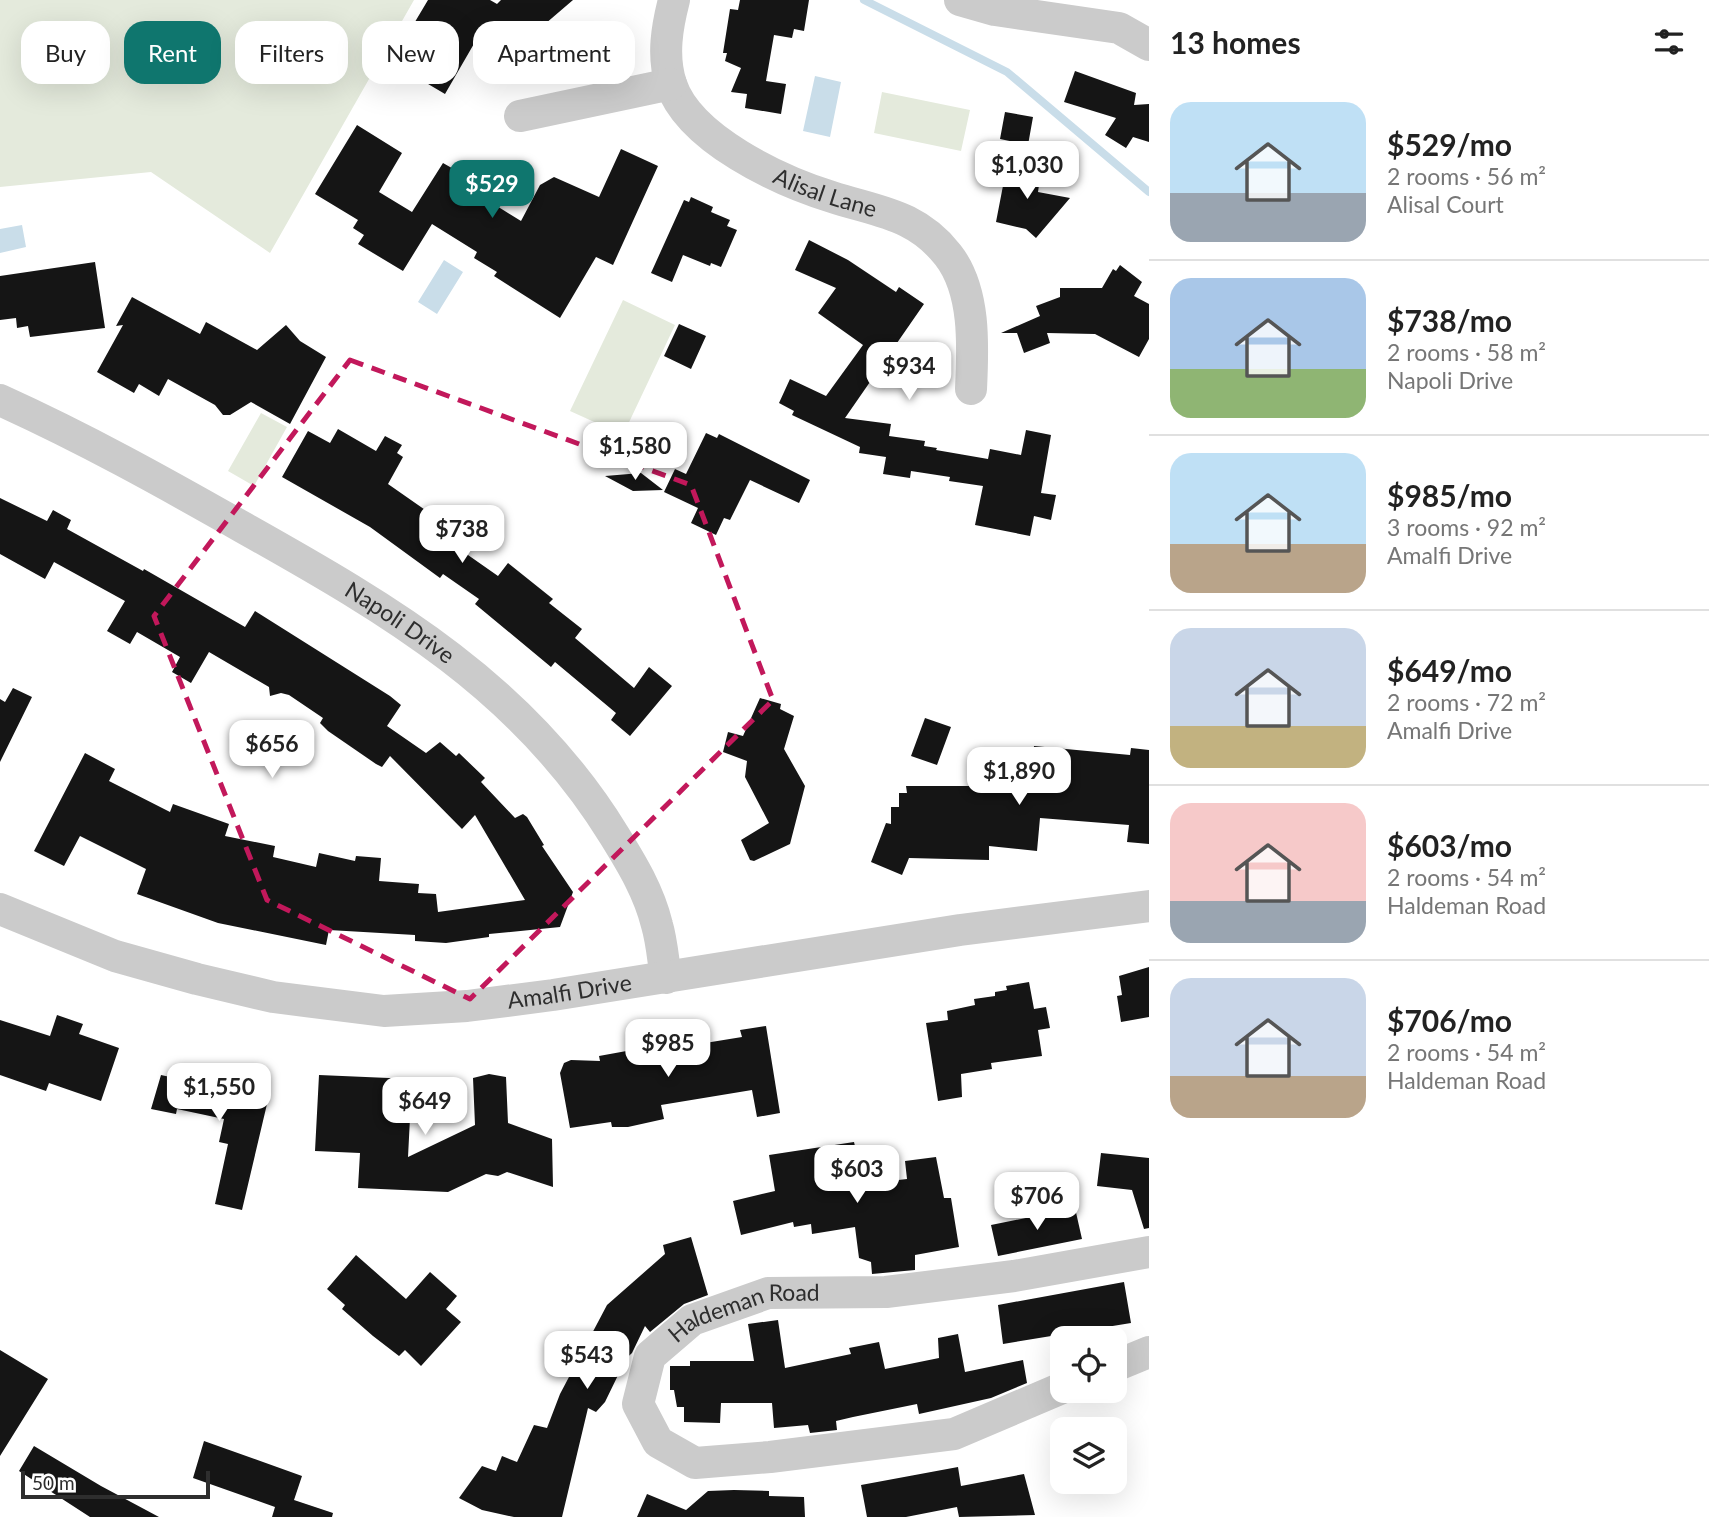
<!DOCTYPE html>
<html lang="en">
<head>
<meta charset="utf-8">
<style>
  :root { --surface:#fff; --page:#f2f2f2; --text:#222; --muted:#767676; --line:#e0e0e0; --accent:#0f766e }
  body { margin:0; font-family:Lato,sans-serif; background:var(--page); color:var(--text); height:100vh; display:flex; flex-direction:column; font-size:26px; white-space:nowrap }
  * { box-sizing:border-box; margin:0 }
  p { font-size:23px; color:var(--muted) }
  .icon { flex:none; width:38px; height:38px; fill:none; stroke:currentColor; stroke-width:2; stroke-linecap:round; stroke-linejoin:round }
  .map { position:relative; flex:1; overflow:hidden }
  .details { display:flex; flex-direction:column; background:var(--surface); width:560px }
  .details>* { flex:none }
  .hud { position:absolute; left:21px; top:21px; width:665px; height:63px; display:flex; gap:14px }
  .fabs { position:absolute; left:1050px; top:1326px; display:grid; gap:14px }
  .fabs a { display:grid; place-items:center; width:77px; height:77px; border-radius:14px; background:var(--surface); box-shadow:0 7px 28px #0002; font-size:35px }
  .scale { position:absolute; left:21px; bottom:18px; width:189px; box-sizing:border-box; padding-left:7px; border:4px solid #2e2e2e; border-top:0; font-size:19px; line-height:24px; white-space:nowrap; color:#2e2e2e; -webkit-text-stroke:5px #fff; paint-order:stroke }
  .price { position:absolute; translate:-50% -60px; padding:0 16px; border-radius:14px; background:#fff; color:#222; font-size:23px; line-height:46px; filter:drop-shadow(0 2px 4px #0008) }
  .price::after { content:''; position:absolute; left:50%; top:42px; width:21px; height:16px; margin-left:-10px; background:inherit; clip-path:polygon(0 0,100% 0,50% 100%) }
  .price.on { background:var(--accent); color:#fff }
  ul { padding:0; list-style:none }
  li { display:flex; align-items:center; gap:21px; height:175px; padding:0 21px }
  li+li { border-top:2px solid var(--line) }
  li span { display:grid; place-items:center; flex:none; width:196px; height:140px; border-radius:21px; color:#555 }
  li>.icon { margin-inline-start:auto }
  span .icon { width:84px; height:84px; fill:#fffc; stroke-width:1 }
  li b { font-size:30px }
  h2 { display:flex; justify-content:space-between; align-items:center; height:84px; padding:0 21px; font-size:30px }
  .tag { padding:0 24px; border-radius:21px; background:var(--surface); box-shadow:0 7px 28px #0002; font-size:24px; line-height:63px }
  .tag.on { background:var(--accent); color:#fff }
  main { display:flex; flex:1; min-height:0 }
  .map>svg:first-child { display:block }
  .green { fill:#e4eadc }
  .water { fill:#c9dde9 }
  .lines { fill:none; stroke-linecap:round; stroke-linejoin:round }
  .stream { stroke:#c9dde9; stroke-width:8 }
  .building { fill:#151515 }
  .minor { stroke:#cbcbcb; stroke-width:32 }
  .marked { fill:none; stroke:#c2185b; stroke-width:5; stroke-dasharray:14 9; stroke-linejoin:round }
  .labels { text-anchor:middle; stroke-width:7; stroke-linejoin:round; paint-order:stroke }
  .street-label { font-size:23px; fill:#2e2e2e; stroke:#fff }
</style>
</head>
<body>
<main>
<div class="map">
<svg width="1149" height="1517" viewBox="0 0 1149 1517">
  <rect width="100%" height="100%" fill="#fff"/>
  <path class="green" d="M0,0H414L270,253L151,172L0,187Z
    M882,92L970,110L961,151L874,133Z
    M623,300L675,325L623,435L570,411Z
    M261,413L287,427L254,486L228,471Z"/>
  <path class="water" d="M815,76L841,82L830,137L803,131Z
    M22,225L26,247L0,253V229Z
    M444,260L463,272L437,314L418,302Z"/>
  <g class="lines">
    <path class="stream" d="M864,0L1007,72L1149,192"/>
  </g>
  <path class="building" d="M428,0H490L497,4L501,0H573L531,36L520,22L499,56L475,42L445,94L423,81L432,66L400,47Z
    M740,0H809L804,31L794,29L792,38L774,35L766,81L786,84L781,114L745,108L747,94L731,92L741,68L725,61L727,53H723L730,9L738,10Z
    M1075,71L1136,93L1134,105L1149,104V142L1133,137L1126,148L1105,135L1116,118L1064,102Z
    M1005,112L1033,117L1028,145L1000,139Z
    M357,125L402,153L379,192L412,212L443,163L464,175L460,183L521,221L540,185L554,177L599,197L621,149L658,166L613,265L596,257L560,318L494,276L497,272L474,258L477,252L432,224L403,271L358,244L364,235L353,228L358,220L315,194Z
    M1007,165L1041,171L1038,192L1070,198L1036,238L1026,229L996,222Z
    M691,197L713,207L711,212L730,220L727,226L737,230L721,267L711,263L710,266L683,255L672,282L651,273L684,200L689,202Z
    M809,240L848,260L896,292L899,287L924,304L845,418L891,424L889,436L925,441L924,446L937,448L936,450L988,459L990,449L1021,455L1026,430L1051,435L1041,493L1056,495L1051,520L1034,516L1030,536L975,525L983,486L949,481L950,477L911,471L910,478L883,474L886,457L859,453L860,447L792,415L794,411L779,403L790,379L826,396L863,345L818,313L836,288L795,270Z
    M95,262L105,328L30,337L28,326L17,328L16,318L0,320V276Z
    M1120,265L1142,282L1134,296L1149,304V339L1139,357L1095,334L1047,333L1050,343L1024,353L1017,333H1001L1040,316L1036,306L1060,297V288H1102L1113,269L1116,271Z
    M132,297L200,334L206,322L257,350L286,325L300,341L326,357L290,424L251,402L230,415H223L215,405L168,379L159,396L139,384L134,393L97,372L123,325L116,326Z
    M679,324L706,336L691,369L664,356Z
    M338,429L376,451L385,436L402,445L397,453L403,457L388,484L441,521L446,514L470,531L458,548L498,576L508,563L553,599L549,603L582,629L575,638L634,688L649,667L672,686L630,736L611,720L616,713L555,662L551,667L475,604L479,599L443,574L440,578L370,527L282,477L308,431L330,443Z
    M706,433L717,438L719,434L810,480L799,503L750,480L730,520L724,518L716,535L691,523L698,508L664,492L675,469L686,474Z
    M641,473L663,490L633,491L605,476Z
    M0,498L47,521L53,510L71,520L67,529L143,571L144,569L245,627L255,611L390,696L401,705L387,726L426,753L440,742L456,756L459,753L485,778L481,782L515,818L523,814L527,817L544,845L542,846L573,892L560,927L489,934V937L446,943L415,941V935L329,930L326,945L218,923L137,894L146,869L80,836L64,866L34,851L85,753L115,769L109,781L170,812L173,804L229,824L225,836L275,846L273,857L316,867L319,853L355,861L356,856L381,858L379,881L419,884L418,893L436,894L438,912L525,900L475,815L462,829L390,756L382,767L376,764L328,731L320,723L323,718L289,695L281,693L270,696L269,687L209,652L191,683L172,672L180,657L137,632L130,644L107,631L125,601L54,562L45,579L0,554Z
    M13,688L32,697L0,762V699L5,702Z
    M760,698L781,704L780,709L794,716L784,749L805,786L790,844L754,861L750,860L741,840L769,823L745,777L747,761L723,752L728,732L743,736Z
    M925,718L951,727L937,765L911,756Z
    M1034,746L1130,755L1131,748L1149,750V844L1127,842L1129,825L1040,818L1037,851L989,846V860L909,858L902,875L871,862L886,823L891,824V807H899V793H907L906,786H1010L1013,754L1033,756Z
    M1149,967V1017L1121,1022L1117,996L1122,995L1119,976Z
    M1029,982L1034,1009L1046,1007L1050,1028L1038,1030L1042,1056L991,1063L992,1069L961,1074L962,1097L938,1101L926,1023L948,1020L947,1011L975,1005L974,999L995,996V992L1007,990L1006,986Z
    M57,1015L83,1024L79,1034L119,1048L101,1101L49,1083L46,1091L0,1075V1020L50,1036Z
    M766,1026L780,1113L757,1117L752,1090L661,1105L664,1119L628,1127H612L611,1122L570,1128L560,1073L564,1063L571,1060L600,1061L599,1056L698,1038L699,1044L742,1037L740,1030Z
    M194,1067L217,1072L216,1079L247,1085L244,1099L267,1104L242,1210L215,1204L228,1144L219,1142L224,1119L177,1109L176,1114L151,1109L161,1075L179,1079L181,1070L193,1073Z
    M489,1074L506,1077L508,1123L552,1139L553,1187L507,1172L498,1176L486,1174L448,1192L358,1188L360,1153L315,1151L319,1075L412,1079L408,1157L475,1125L473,1078Z
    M854,1142L864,1184L907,1179L905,1161L936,1157L944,1198H951L959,1247L915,1255V1270L872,1274L871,1262L859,1258L855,1227L812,1234L811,1224L794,1227L793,1222L741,1235L733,1201L775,1191L769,1155Z
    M1101,1153L1149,1158V1228L1144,1229L1132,1190L1097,1186Z
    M1075,1208L1082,1239L998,1256L991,1225Z
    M691,1237L708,1295L684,1304L650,1332L645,1326L632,1353L617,1367H622L605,1402L596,1412L588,1408L562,1517H514L482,1510L459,1498L482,1466L496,1471L502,1456L517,1462L534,1425L547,1428L560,1394L607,1305L665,1254L663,1245Z
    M356,1255L406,1299L430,1272L457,1296L446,1309L461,1322L421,1366L405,1350L399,1356L373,1336L342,1309L345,1305L327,1289Z
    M1124,1282L1131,1323L1003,1344L998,1305Z
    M778,1320L785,1368L851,1354L849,1348L879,1342L885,1369L939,1358L938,1338L958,1334L965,1372L1023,1360L1027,1383L991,1398L919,1414L917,1404L853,1417L836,1421L837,1430L810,1433L808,1425L774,1428L772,1403H721L720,1423L684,1422V1407H677L674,1390H670V1366H690V1361H754L748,1324Z
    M0,1350L48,1379L0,1456Z
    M204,1441L302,1476L294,1500L333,1513L332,1517H272L275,1507L193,1478Z
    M34,1446L101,1486L159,1517H90L19,1471Z
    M958,1467L961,1486L1024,1474L1035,1515L959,1517L957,1507L906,1517H867L861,1485Z
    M734,1490L769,1491V1496L804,1497L805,1517H637L647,1494L686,1510L708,1491Z"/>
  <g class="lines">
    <g class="minor">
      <path id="s1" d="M674,0C667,27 662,56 671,84C689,139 780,181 832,197C878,212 916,214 948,255C976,291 973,347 971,389"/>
      <path d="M960,0L995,10L1119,28L1149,45"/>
      <path d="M520,116L671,84"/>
      <path id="s2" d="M0,400C84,438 163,482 244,528C390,610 524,688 614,835C632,864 649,892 657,925C662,942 663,960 666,978"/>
      <path id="s3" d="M0,909L115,956L197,979L273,997L384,1011L467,1006L553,995L960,930L1149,906"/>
      <path d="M1115,1366L1149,1352"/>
      <path id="s4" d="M1062,1388L954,1434L770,1457L695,1463L658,1442L638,1404L650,1356L692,1320L768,1293L886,1292L1014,1276L1149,1252"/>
    </g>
  </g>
  <path class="marked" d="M350,360L691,485L773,700L470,999L267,900L154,616Z"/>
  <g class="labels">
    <g class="street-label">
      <text dy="8" stroke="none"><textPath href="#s1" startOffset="280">Alisal Lane</textPath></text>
      <text dy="8" stroke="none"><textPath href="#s2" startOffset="458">Napoli Drive</textPath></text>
      <text dy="8" stroke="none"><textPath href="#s3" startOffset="586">Amalfi Drive</textPath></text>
      <text dy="8" stroke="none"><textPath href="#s4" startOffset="621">Haldeman Road</textPath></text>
    </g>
  </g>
</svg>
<div class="fabs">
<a><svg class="icon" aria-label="locate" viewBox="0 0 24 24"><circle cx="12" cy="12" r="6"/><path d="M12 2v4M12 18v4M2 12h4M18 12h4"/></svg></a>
<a><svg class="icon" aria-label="layers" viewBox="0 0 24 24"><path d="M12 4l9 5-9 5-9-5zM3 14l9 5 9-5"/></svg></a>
</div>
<div class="scale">50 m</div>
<b class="price" style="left:1027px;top:201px">$1,030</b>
<b class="price on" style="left:492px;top:220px">$529</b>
<b class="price" style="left:909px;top:402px">$934</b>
<b class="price" style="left:635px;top:482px">$1,580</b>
<b class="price" style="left:462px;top:565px">$738</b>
<b class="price" style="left:272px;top:780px">$656</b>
<b class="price" style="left:1019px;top:807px">$1,890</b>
<b class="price" style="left:668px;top:1079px">$985</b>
<b class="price" style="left:219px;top:1123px">$1,550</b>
<b class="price" style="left:425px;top:1137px">$649</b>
<b class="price" style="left:857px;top:1205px">$603</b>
<b class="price" style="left:1037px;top:1232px">$706</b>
<b class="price" style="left:587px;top:1391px">$543</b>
<div class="hud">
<a class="tag">Buy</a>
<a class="tag on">Rent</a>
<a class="tag">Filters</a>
<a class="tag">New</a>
<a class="tag">Apartment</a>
</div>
</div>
<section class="details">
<h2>13 homes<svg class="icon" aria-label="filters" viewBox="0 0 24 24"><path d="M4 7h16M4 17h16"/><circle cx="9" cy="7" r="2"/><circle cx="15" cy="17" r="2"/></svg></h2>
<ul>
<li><span style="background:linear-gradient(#bfe0f5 65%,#9aa5b1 0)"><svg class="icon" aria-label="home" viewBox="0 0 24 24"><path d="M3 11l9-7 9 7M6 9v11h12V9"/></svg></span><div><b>$529/mo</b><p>2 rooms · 56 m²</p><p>Alisal Court</p></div></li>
<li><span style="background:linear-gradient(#a9c7e8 65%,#8fb573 0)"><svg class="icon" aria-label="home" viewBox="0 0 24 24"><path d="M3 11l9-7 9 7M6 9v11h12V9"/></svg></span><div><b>$738/mo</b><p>2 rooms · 58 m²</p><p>Napoli Drive</p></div></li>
<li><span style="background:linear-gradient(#bfe0f5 65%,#b9a48a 0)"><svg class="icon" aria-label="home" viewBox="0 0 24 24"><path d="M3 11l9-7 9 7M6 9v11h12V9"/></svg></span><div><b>$985/mo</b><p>3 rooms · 92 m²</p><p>Amalfi Drive</p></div></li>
<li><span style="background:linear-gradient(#c9d6e8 70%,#c2b280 0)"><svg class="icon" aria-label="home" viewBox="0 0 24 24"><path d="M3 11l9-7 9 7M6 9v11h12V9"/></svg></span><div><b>$649/mo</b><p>2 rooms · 72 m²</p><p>Amalfi Drive</p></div></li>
<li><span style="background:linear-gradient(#f6c9c9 70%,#9aa5b1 0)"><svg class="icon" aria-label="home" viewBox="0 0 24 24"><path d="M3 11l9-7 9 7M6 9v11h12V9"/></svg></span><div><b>$603/mo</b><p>2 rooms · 54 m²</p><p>Haldeman Road</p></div></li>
<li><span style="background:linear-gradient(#c9d6e8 70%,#b9a48a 0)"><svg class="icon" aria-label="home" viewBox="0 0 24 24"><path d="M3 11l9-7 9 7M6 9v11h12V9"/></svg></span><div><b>$706/mo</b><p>2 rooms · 54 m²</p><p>Haldeman Road</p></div></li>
</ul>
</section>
</main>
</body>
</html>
